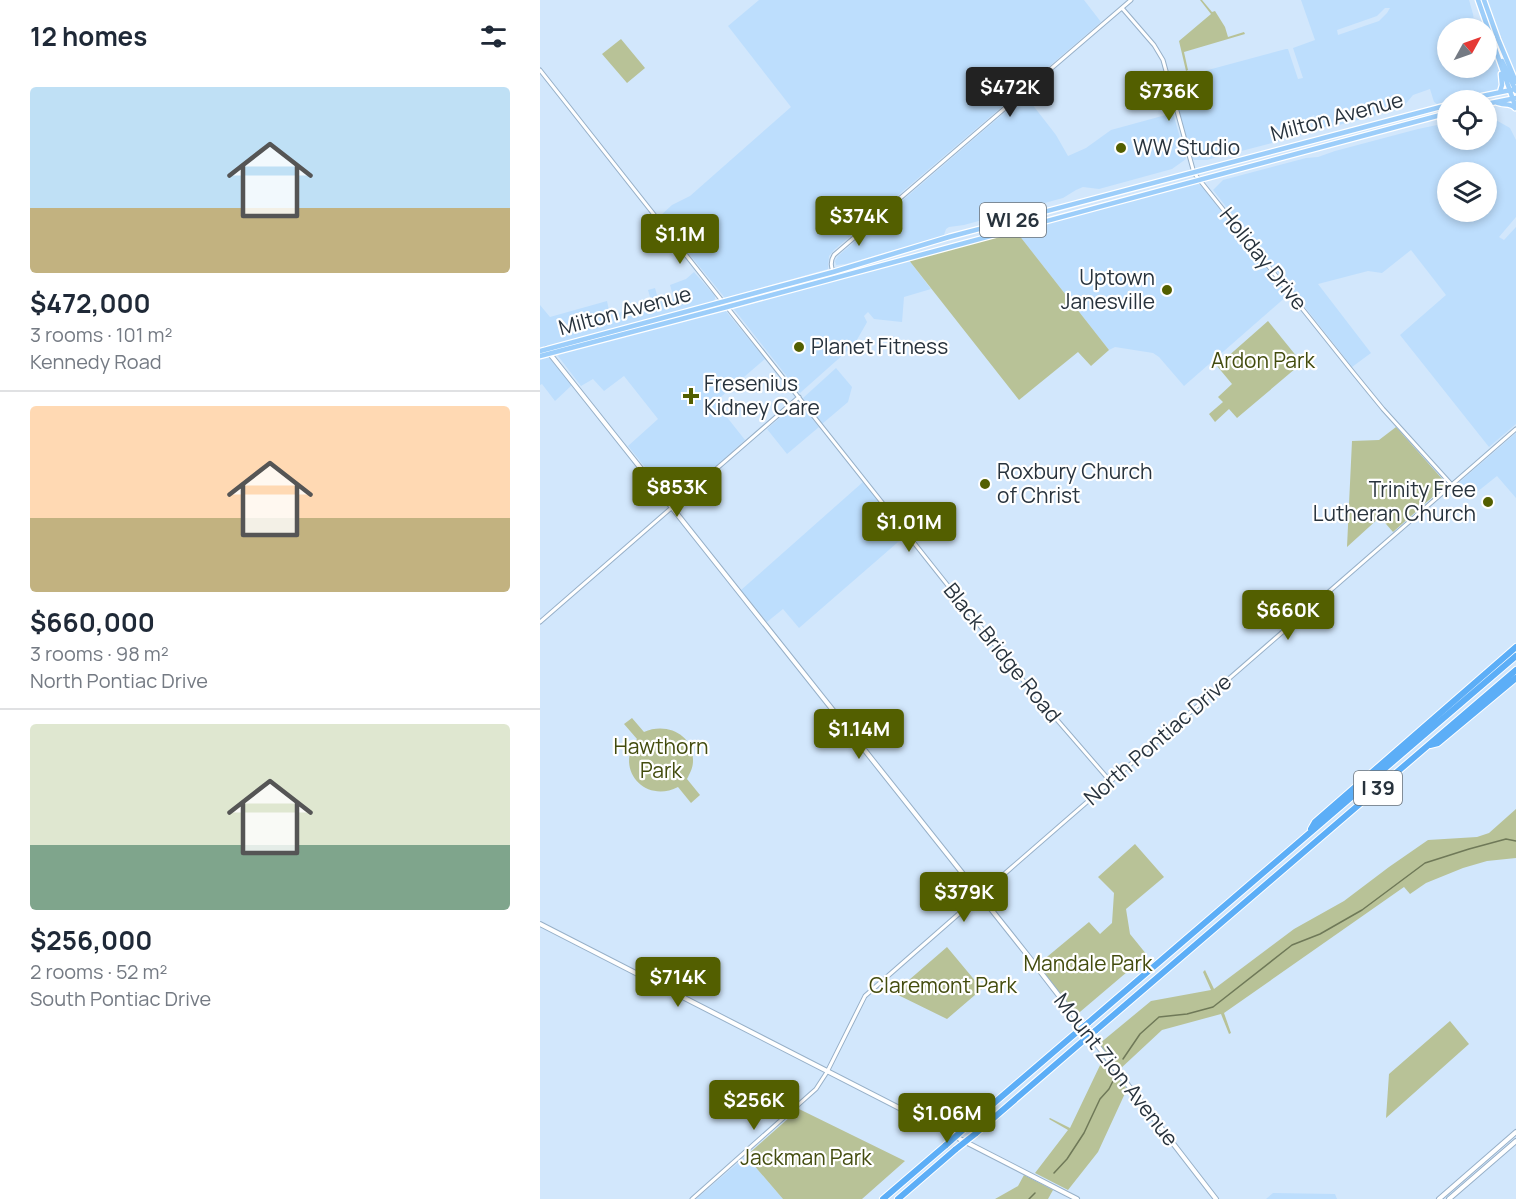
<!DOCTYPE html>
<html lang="en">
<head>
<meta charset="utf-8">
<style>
  :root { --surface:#fff; --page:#f6f6f7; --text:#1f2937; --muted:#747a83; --line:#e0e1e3; --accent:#535f00 }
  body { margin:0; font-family:Manrope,sans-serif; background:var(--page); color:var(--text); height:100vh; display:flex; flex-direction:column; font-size:22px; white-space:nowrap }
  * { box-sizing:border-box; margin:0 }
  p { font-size:20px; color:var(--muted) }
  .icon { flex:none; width:33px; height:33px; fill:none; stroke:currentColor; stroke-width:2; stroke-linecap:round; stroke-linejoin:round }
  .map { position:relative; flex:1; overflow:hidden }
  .details { display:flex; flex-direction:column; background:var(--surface); width:540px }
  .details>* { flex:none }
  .needle { width:39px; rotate:50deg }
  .buttons { position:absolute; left:897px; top:18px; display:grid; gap:12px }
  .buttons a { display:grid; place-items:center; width:60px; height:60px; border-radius:50%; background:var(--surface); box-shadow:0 3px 9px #0003; font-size:30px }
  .price { position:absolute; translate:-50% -51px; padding:0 14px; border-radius:6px; background:var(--accent); color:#fff; font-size:20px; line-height:39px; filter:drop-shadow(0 2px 3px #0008) }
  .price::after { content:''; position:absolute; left:50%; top:36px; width:18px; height:14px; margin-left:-9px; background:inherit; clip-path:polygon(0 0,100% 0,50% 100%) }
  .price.on { background:#222; color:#fff }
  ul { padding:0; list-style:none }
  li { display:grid; align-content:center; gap:12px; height:318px; padding:0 30px }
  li+li { border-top:2px solid var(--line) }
  li span { display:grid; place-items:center; height:186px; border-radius:6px; color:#555 }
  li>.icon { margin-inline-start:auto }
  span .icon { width:108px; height:108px; fill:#fffc; stroke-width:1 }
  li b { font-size:26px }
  h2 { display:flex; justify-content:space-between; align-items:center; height:72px; padding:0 30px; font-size:26px }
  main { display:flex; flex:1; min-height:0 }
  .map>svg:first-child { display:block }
  .built { fill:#bddefd; fill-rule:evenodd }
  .green { fill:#b8c297 }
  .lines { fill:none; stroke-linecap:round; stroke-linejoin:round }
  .stream { stroke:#6f7958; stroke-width:1.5 }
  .tertiary-casing { stroke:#97b0c8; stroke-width:5 }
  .secondary-casing { stroke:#97b0c8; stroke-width:6 }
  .primary-casing { stroke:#fff; stroke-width:7 }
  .motorway-casing { stroke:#fff; stroke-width:8 }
  .tertiary { stroke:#fff; stroke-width:3 }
  .secondary { stroke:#fff; stroke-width:4 }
  .primary { stroke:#9dcefa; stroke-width:4.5 }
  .motorway { stroke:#5caef7; stroke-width:6 }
  .motorway-bridge-casing { stroke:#fff; stroke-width:8; stroke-linecap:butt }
  .motorway-bridge { stroke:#5caef7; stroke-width:6 }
  .poi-dot { fill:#535f00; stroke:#fff; stroke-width:2 }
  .labels { text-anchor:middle; stroke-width:4.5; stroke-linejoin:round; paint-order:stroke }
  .shield { fill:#fff; stroke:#687077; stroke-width:1.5 }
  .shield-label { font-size:20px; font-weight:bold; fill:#28333d }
  .street-label { font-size:21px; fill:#28333d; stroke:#fff }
  .poi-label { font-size:21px; fill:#28333d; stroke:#fff; text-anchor:start }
  .park-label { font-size:21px; fill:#434c0e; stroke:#fff }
</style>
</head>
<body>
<main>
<section class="details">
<h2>12 homes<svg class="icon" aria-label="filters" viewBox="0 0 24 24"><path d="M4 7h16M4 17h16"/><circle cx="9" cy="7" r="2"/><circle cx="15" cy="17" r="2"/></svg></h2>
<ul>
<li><span style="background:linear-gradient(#bfe0f5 65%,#c2b280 0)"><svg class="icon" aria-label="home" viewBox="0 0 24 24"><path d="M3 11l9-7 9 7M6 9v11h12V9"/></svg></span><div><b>$472,000</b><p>3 rooms · 101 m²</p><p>Kennedy Road</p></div></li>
<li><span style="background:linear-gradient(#ffd9b3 60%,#c2b280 0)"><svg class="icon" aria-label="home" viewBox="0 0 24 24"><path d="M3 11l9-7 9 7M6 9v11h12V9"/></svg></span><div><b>$660,000</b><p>3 rooms · 98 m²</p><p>North Pontiac Drive</p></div></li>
<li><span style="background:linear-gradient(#dfe7d0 65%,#7fa58c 0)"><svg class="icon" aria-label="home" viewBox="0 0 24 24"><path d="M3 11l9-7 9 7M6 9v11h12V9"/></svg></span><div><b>$256,000</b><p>2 rooms · 52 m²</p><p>South Pontiac Drive</p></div></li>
</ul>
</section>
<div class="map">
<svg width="976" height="1199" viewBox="0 0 976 1199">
  <rect width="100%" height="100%" fill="#d2e7fc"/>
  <path class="built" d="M219,0H544L561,22L294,250L289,256L288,269L185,298L120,218V216L132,205L150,196L251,107L188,26Z
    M761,0H929L933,14L935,28H908V68H946L947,34L951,43L960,74V88L956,90L908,100L907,102L897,104L894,102L890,89L873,95L864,106L860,109L791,127H779L777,125L774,115L770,117L772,129L759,136L667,160H654L652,158L631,80L746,49H748L758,79L763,78L753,48L775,40ZM845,8H850L847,13L839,21L798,35L797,30L837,16Z
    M946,0H976V75L961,38Z
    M485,95L516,135L528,156L546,148L571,130L633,113L646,159L632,169L559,189L543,187L536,190L523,198L424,225L409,227L406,229L404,235L400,237L306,264L296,265L295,261L298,256Z
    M947,115L970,128L976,140V217L959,237L964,240L976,227V424L949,447L860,335L906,295L871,250L842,273L828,271L778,284L831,353L812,367L673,190L683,180L766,158L778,157L795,151L878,129L907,123L908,140H946ZM946,172V212H908V172Z
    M657,182L663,188L746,293L747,296L644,386L619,357L613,353L575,347L569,350L475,230Z
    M368,259L391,289L364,297L362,322L334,319L328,312L324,316L327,322L326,324L314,345L260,393L193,308L195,306Z
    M154,272L175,296V299L173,302L0,348V305L10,317L67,301L70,315L112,304L108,290L115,288L119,302L134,299L130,285L146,279Z
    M185,310L225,359L175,402L205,440L147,492L133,502L88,446L118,419L84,376L64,391L53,379L41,386L18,356L20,353Z
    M8,356L32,385L15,401L2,384L0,385V358Z
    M296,368L312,387L308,402L282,424L263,398Z
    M258,402L279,427L247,454L227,429Z
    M976,433V498L957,476L927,500L916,485Z
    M323,482L365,536L259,628L243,609L227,622L201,590Z
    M206,1156L243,1199H156Z
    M733,1193L795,1194L797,1199H726Z"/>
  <path class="green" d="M660,0H662L672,12L675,11L685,27L688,37L704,32L705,34L644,52L648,70L646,71L639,41L671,14Z
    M81,39L105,68L87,83L62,54Z
    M475,230L569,350L551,366L538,352L479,400L368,259Z
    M728,321L762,363L697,418L689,409L675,422L669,414L683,402L678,397L692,384L677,366Z
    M856,427L905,482V486L853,532L840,517L807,547L812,441L839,440Z
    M92,718L104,732C126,722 154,734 153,761C153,768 150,773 147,779L160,795L151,803L138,787C105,804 74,769 97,739L84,724Z
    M976,809V858L947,861L923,868L886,883L870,894L864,887L684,1013L691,1033L689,1034L681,1014L622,1030L579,1070L559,1044L611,1001L671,990L663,972L665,970L674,989L754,929L804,901L849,867L888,840L937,837L949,833Z
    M595,844L624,877L586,909L590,934L607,955L534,1017L496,966L549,922L560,934L572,923L574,893L558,877Z
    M407,947L442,989L407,1019L354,993Z
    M910,1021L929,1044L846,1118L849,1074Z
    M563,1059L587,1089L558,1152L528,1190L495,1173L528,1130L509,1119L510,1118L530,1128Z
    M259,1109L365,1161L322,1199H243L206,1156Z
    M484,1175L513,1190L508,1199H455L478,1186Z"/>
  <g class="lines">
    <path class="stream" d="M583,1059L600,1034L619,1017L647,1014L673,1007L752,945L780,934L822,910L885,863L929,849L966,839L976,841
      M514,1173L527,1159L544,1133L560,1099L569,1089L573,1081
      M489,1199L495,1193"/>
    <g class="tertiary-casing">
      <path id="tertiary" d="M582,8L614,45L623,60L654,173L812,371L843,409L911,484
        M0,70L183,302
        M295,278C292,269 289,263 294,255L591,0
        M187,307L486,684L570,781
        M0,622L259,397
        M152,1199L276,1089L287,1072L325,996L470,869L976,429"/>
    </g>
    <g class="secondary-casing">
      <path id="secondary" d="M6,349L489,957L676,1199
        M0,924L537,1199
        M899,1199L976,1132
        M909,1199L976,1141"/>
    </g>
    <g class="primary-casing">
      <path id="primary" d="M938,0L976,108
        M944,0L958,39L976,82
        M962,61L976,91
        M960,92L962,85L961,74
        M923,100L976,89
        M956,102C963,106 970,102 975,108
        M946,104L976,98
        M0,351L293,272L409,237L908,105
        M0,356L187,307L908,113"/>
    </g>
    <g class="motorway-casing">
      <path id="motorway" d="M890,745L898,743L976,678
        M771,829L775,822L976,647
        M548,1023L976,656
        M555,1031L976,670
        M425,1128L537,1032
        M435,1134L544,1040
        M343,1199L406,1145
        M358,1199L416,1149"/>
    </g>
    <use href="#tertiary" class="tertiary"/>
    <use href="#secondary" class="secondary"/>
    <use href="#primary" class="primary"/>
    <use href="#motorway" class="motorway"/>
    <g class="motorway-bridge-casing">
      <path id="motorway-bridge" d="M537,1032L548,1023
        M544,1040L555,1031
        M406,1145L425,1128
        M416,1149L435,1134"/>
    </g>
    <use href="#motorway-bridge" class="motorway-bridge"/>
  </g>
  <g class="poi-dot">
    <circle cx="581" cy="148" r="6"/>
    <circle cx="627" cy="290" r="6"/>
    <circle cx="259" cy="347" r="6"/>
    <path d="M148 387h6v6h6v6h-6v6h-6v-6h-6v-6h6z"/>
    <circle cx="445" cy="484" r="6"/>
    <circle cx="948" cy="502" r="6"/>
  </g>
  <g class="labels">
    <g class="shield">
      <rect x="440" y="203" width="66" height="34" rx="4.5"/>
      <rect x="814" y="771" width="48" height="34" rx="4.5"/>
    </g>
    <g class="shield-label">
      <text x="473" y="227">WI 26</text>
      <text x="838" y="795">I 39</text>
    </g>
    <g class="street-label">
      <text transform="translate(797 117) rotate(-15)" y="7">Milton Avenue</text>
      <text transform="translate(723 259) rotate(51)" y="7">Holiday Drive</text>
      <text transform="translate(85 311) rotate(-15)" y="7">Milton Avenue</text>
      <text transform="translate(462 653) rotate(51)" y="7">Black Bridge Road</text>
      <text transform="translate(618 740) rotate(-41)" y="7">North Pontiac Drive</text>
      <text transform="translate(576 1070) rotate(52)" y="7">Mount Zion Avenue</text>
    </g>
    <g class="poi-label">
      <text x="593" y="155">WW Studio</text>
      <text x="615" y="285" text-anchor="end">Uptown<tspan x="615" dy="24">Janesville</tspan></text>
      <text x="271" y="354">Planet Fitness</text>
      <text x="164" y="391">Fresenius<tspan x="164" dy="24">Kidney Care</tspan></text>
      <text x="457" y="479">Roxbury Church<tspan x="457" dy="24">of Christ</tspan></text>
      <text x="936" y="497" text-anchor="end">Trinity Free<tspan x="936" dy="24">Lutheran Church</tspan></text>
    </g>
    <g class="park-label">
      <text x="723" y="368">Ardon Park</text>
      <text x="121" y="754">Hawthorn<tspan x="121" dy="24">Park</tspan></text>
      <text x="548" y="971">Mandale Park</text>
      <text x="403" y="993">Claremont Park</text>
      <text x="266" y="1165">Jackman Park</text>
    </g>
  </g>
</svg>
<div class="buttons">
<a><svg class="needle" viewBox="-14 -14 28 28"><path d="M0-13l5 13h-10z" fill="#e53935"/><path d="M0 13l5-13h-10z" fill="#747a83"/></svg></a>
<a><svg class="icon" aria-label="locate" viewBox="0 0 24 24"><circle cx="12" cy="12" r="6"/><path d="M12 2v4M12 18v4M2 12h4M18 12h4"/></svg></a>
<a><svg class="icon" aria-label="layers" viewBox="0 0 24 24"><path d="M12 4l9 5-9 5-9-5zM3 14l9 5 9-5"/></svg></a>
</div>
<b class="price on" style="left:470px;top:118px">$472K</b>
<b class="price" style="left:629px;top:122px">$736K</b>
<b class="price" style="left:319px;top:247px">$374K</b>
<b class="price" style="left:140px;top:265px">$1.1M</b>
<b class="price" style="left:137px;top:518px">$853K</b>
<b class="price" style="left:369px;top:553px">$1.01M</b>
<b class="price" style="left:748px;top:641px">$660K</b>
<b class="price" style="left:319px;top:760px">$1.14M</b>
<b class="price" style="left:424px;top:923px">$379K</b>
<b class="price" style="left:138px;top:1008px">$714K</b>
<b class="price" style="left:214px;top:1131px">$256K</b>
<b class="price" style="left:407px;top:1144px">$1.06M</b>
</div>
</main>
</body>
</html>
